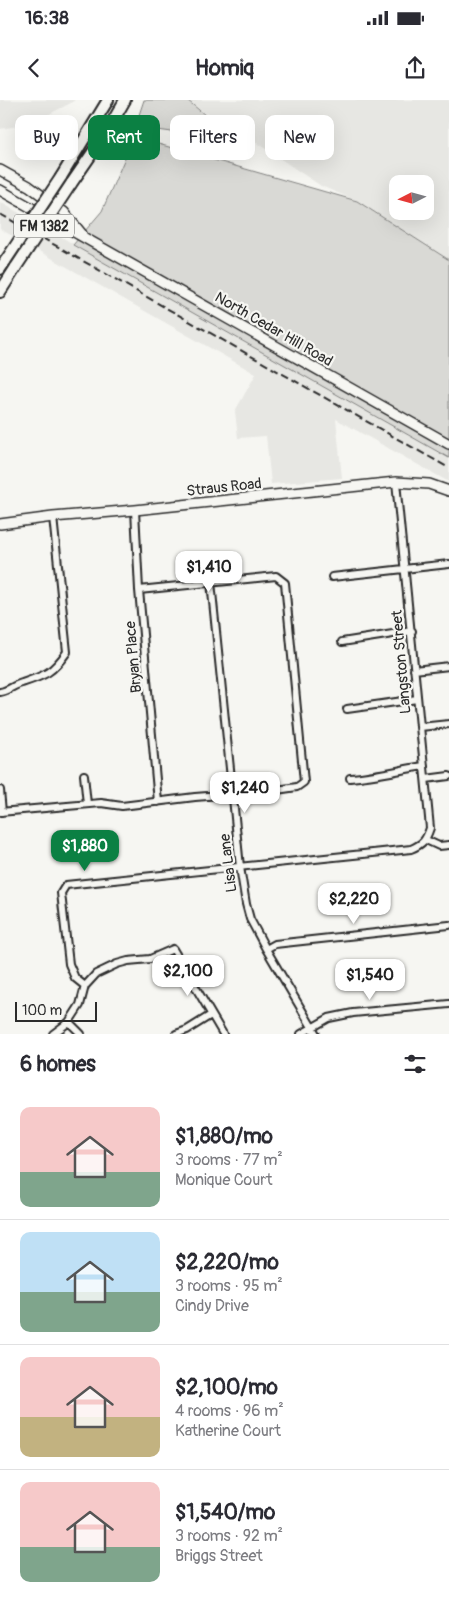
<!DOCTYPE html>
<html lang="en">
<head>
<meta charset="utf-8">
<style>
  :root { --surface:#fff; --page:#f2f2f3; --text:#2b2b33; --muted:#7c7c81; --line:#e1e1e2; --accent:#0b8043 }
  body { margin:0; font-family:Pangolin,sans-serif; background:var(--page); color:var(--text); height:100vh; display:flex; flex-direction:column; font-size:19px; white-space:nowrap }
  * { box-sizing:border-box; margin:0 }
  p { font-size:16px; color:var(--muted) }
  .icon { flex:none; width:28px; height:28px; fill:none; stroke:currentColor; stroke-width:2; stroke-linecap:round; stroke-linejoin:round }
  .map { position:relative; height:934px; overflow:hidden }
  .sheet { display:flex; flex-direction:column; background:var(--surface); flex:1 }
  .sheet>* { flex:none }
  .top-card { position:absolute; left:15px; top:15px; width:420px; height:45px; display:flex; gap:10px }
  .needle { width:32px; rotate:264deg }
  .tools { position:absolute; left:389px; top:75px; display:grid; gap:10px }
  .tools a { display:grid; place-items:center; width:45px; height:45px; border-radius:10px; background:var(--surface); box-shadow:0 5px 20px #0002; font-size:25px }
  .scale { position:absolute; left:15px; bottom:12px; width:82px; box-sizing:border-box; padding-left:5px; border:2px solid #2b2b2b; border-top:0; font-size:14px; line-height:18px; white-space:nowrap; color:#2b2b2b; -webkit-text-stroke:4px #f6f6f2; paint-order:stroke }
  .price { position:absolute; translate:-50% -42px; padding:0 11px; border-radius:10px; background:#fff; color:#222; font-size:16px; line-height:32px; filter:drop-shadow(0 1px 2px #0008) }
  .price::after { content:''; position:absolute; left:50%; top:30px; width:15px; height:11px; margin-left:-8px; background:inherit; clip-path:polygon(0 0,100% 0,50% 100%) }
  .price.on { background:var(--accent); color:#fff }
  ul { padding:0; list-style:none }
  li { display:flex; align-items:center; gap:15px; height:125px; padding:0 20px }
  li+li { border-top:1px solid var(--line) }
  li span { display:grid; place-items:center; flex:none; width:140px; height:100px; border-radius:10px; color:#555 }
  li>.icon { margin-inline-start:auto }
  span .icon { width:60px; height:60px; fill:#fffc; stroke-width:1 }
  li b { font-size:21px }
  h2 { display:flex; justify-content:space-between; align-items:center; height:60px; padding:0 20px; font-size:21px }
  .chip { padding:0 18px; border-radius:10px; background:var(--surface); box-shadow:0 5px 20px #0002; font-size:18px; line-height:45px }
  .chip.on { background:var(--accent); color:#fff }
  .status { display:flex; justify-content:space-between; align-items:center; height:35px; padding:0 25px; background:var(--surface); direction:ltr }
  .status svg { height:14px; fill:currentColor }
  header { display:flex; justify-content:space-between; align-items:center; height:65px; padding:0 20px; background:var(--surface); font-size:22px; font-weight:700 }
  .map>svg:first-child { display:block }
  .built { fill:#e7e7e3; fill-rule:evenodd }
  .green { fill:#d9d9d5; stroke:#828280 }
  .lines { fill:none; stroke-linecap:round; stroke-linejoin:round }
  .street-casing { stroke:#2b2b2b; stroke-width:10 }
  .secondary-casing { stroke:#2b2b2b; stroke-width:12 }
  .primary-casing { stroke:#2b2b2b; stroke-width:14 }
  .street { stroke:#f6f6f2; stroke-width:6 }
  .secondary { stroke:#f6f6f2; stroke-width:9 }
  .primary { stroke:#f6f6f2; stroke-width:10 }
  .rail { stroke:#2b2b2b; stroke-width:2; stroke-dasharray:8 4; stroke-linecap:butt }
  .primary-bridge-casing { stroke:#2b2b2b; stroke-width:14; stroke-linecap:butt }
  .primary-bridge { stroke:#f6f6f2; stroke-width:10 }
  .labels { text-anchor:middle; stroke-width:4.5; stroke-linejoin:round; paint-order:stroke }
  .shield { fill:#f6f6f2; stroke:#686867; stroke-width:1 }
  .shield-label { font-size:14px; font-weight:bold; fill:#2b2b2b }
  .street-label { font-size:15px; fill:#2b2b2b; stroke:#f6f6f2 }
</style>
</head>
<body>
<div class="status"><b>16:38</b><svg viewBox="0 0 49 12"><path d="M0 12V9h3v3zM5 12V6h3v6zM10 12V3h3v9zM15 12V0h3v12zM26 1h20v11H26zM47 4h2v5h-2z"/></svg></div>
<header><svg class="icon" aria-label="back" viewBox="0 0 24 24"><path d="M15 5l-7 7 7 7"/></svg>Homiq<svg class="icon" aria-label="share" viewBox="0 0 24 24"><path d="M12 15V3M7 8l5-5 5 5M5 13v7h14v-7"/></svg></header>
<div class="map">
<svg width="449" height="934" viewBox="0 0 449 934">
  <rect width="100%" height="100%" fill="#f6f6f2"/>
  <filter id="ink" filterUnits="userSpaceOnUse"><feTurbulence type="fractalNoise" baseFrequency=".02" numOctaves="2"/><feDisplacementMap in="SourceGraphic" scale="10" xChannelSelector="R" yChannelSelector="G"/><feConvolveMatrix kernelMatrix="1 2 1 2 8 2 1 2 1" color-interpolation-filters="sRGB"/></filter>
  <g filter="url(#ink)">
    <path class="built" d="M0,0H75L69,4L30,24L0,29Z
      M188,0H449V160L357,101L321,86L222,20L203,12ZM398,84H425V111H398Z
      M0,102L449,358V382L336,319L342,378L271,384L266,336L238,338L235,311L256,274L0,129Z"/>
    <path class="green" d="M144,0H187L211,20L215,33L207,44L172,32L135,27Z
      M134,37L357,101L449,160V358L73,145L102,111Z"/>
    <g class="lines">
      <g class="street-casing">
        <path id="street" d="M135,410L139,490L158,702
          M332,477L449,464
          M211,482L240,767L246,804L250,819L266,849L316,934
          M342,542L412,531
          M414,570L449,566
          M0,592C8,591 14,585 22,583C46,575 52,573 67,552L53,417
          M347,609L417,599
          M420,627L449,624
          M84,675L87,704
          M350,678C375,676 399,670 424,666
          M426,679L449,676
          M0,690L2,712
          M0,712L101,703L122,706L195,697L270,691L297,687L304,682L285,483L276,476L139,490
          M426,740L439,746L449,745
          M266,849L275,844L284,843L449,825
          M85,886L75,878L69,864L61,793L66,785L411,749C423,744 426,740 430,728L396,382
          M69,922L81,934
          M53,934L69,922L80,905L85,886L96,874L117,864L128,861L150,859L173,849L223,934
          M176,934L187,930L211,915
          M301,934L329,918L353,913L449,904"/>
      </g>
      <g class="secondary-casing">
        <path id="secondary" d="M0,70L29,86L64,112L82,134
          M0,90L449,344
          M0,424L53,417L135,410L396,382L429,384L449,391"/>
      </g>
      <g class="primary-casing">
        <path id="primary" d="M61,77L108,0
          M71,84L106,33L125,0
          M0,169L6,160
          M0,192L16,167"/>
      </g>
      <use href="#street" class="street"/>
      <use href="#secondary" class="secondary"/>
      <use href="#primary" class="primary"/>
      <path class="rail" d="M0,114L449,368"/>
      <g class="primary-bridge-casing">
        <path id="primary-bridge" d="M6,160L61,77
          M16,167L71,84"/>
      </g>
      <use href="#primary-bridge" class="primary-bridge"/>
    </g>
  </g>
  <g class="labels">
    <rect class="shield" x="14" y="114.5" width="60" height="23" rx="4"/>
    <g class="shield-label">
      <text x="44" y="131">FM 1382</text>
    </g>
    <g class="street-label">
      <text transform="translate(274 229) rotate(30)" y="5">North Cedar Hill Road</text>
      <text transform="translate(224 387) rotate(-6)" y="5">Straus Road</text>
      <text transform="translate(133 557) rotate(-95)" y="5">Bryan Place</text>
      <text transform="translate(401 562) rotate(-95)" y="5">Langston Street</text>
      <text transform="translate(228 763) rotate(-97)" y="5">Lisa Lane</text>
    </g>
  </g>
</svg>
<div class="tools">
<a><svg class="needle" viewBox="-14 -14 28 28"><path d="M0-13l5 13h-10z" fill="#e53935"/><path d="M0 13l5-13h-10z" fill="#7c7c81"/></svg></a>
</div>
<div class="scale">100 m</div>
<b class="price" style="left:209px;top:493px">$1,410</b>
<b class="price" style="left:245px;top:714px">$1,240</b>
<b class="price on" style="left:85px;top:772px">$1,880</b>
<b class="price" style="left:354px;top:825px">$2,220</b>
<b class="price" style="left:188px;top:897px">$2,100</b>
<b class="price" style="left:370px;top:901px">$1,540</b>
<div class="top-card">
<a class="chip">Buy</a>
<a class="chip on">Rent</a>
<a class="chip">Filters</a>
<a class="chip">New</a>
</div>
</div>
<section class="sheet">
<h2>6 homes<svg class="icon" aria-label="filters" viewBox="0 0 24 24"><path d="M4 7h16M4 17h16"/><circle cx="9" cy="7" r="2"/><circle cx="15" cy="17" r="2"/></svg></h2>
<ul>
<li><span style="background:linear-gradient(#f6c9c9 65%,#7fa58c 0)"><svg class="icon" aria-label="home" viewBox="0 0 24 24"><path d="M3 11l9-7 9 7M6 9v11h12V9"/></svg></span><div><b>$1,880/mo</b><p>3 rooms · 77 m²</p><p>Monique Court</p></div></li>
<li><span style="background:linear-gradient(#bfe0f5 60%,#7fa58c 0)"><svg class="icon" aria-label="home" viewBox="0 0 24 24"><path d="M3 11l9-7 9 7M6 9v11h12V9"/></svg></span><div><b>$2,220/mo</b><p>3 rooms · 95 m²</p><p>Cindy Drive</p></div></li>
<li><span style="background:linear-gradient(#f6c9c9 60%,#c2b280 0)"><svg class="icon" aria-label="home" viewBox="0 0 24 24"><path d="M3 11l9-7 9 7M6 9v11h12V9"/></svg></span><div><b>$2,100/mo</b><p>4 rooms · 96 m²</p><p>Katherine Court</p></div></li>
<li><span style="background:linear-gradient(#f6c9c9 65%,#7fa58c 0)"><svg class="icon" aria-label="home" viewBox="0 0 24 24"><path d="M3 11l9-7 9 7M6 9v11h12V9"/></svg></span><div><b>$1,540/mo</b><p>3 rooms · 92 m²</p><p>Briggs Street</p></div></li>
</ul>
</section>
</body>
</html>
